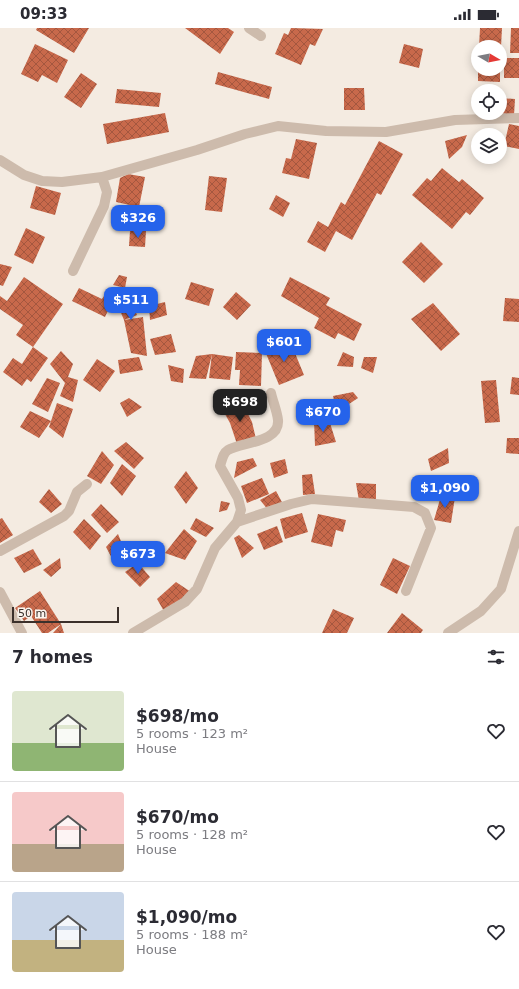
<!DOCTYPE html>
<html lang="en">
<head>
<meta charset="utf-8">
<style>
  :root { --surface:#fff; --page:#f7f7f7; --text:#2b2b33; --muted:#7c7c81; --line:#e1e1e2; --accent:#2563eb }
  body { margin:0; font-family:"DejaVu Sans",sans-serif; background:var(--page); color:var(--text); height:100vh; display:flex; flex-direction:column; font-size:15px; white-space:nowrap }
  * { box-sizing:border-box; margin:0 }
  p { font-size:13px; color:var(--muted) }
  .icon { flex:none; width:22px; height:22px; fill:none; stroke:currentColor; stroke-width:2; stroke-linecap:round; stroke-linejoin:round }
  .map { position:relative; height:605px; overflow:hidden }
  .drawer { display:flex; flex-direction:column; background:var(--surface); flex:1 }
  .drawer>* { flex:none }
  .needle { width:26px; rotate:100deg }
  .controls { position:absolute; left:471px; top:12px; display:grid; gap:8px }
  .controls a { display:grid; place-items:center; width:36px; height:36px; border-radius:50%; background:var(--surface); box-shadow:0 2px 10px #0003; font-size:20px }
  .scale { position:absolute; left:12px; bottom:10px; width:107px; box-sizing:border-box; padding-left:4px; border:2px solid #3b302b; border-top:0; font-size:11px; line-height:14px; white-space:nowrap; color:#3b302b; -webkit-text-stroke:3px #fbf5ee; paint-order:stroke }
  .price { position:absolute; translate:-50% -34px; padding:0 9px; border-radius:8px; background:var(--accent); color:#fff; font-size:13px; line-height:26px; filter:drop-shadow(0 1px 2px #0008) }
  .price::after { content:''; position:absolute; left:50%; top:24px; width:12px; height:9px; margin-left:-6px; background:inherit; clip-path:polygon(0 0,100% 0,50% 100%) }
  .price.active { background:#222; color:#fff }
  ul { padding:0; list-style:none }
  li { display:flex; align-items:center; gap:12px; height:100px; padding:0 12px }
  li+li { border-top:1px solid var(--line) }
  li span { display:grid; place-items:center; flex:none; width:112px; height:80px; border-radius:4px; color:#555 }
  li>.icon { margin-inline-start:auto }
  span .icon { width:48px; height:48px; fill:#fffc; stroke-width:1 }
  li b { font-size:17px }
  h2 { display:flex; justify-content:space-between; align-items:center; height:48px; padding:0 12px; font-size:17px }
  .status { display:flex; justify-content:space-between; align-items:center; height:28px; padding:0 20px; background:var(--surface); direction:ltr }
  .status svg { height:11px; fill:currentColor }
  .map>svg:first-child { display:block }
  .building { fill:url(#building-cross-hatch) }
  .lines { fill:none; stroke-linecap:round; stroke-linejoin:round }
  .street { stroke:#cdbbac; stroke-width:10 }
</style>
</head>
<body>
<div class="status"><b>09:33</b><svg viewBox="0 0 49 12"><path d="M0 12V9h3v3zM5 12V6h3v6zM10 12V3h3v9zM15 12V0h3v12zM26 1h20v11H26zM47 4h2v5h-2z"/></svg></div>
<div class="map">
<svg width="519" height="605" viewBox="0 0 519 605">
  <defs>
    <pattern id="building-cross-hatch" width="8" height="8" patternUnits="userSpaceOnUse"><rect width="8" height="8" fill="#c8694b"/><path d="M0 0l8 8M0 8l8-8" fill="none" stroke="#a4573f"/></pattern>
  </defs>
  <rect width="100%" height="100%" fill="#f4ebe1"/>
  <path class="building" d="M37,0H89L74,25L36,2Z
    M185,0H228L234,4L220,26Z
    M291,0L323,1L315,18L310,16L301,37L275,26L284,5L288,7Z
    M480,0H502L501,19H479Z
    M511,0H519V25H510Z
    M35,16L68,32L57,55L42,47L38,54L21,46Z
    M404,16L423,21L419,40L399,35Z
    M504,30H519V50H504Z
    M478,41H500V54L478,53Z
    M218,44L272,59L269,71L215,56Z
    M81,45L97,56L81,80L64,69Z
    M344,60H364L365,82H344Z
    M117,61L161,65L159,79L115,75Z
    M500,70L515,71L514,87L500,85Z
    M165,85L169,104L107,116L103,96Z
    M509,96L519,98V121L504,118Z
    M467,107L462,119L449,131L445,113Z
    M296,111L317,115L309,151L282,145L286,130L291,131Z
    M379,113L403,126L381,167L377,165L352,212L336,203L325,224L307,214L318,193L328,199L341,174L345,177Z
    M442,140L459,154L462,151L484,170L470,187L466,184L452,201L412,167L427,150L431,153Z
    M128,146L145,149L139,179L116,174L120,150Z
    M209,148L227,150L222,184L205,182Z
    M36,158L61,165L55,187L30,180Z
    M276,167L290,175L283,189L269,181Z
    M26,200L45,209L33,236L14,227Z
    M130,203H146L145,219L129,218Z
    M421,214L443,236L424,255L402,234Z
    M0,236L12,239L3,258L0,257Z
    M119,247L127,249L125,260L137,287L124,292L143,289L147,328L131,325L124,292L116,273L125,260L113,257Z
    M24,249L63,276L33,319L16,307L23,297L0,281V268L7,273Z
    M290,249L330,270L326,277L362,296L354,313L338,305L335,311L314,300L319,290L281,268Z
    M191,254L214,261L209,278L185,271Z
    M79,260L102,271L104,268L113,272L105,289L72,273Z
    M236,264L251,277L237,292L223,279Z
    M505,270L519,271V294L503,293Z
    M165,274L167,287L150,292L149,278Z
    M433,275L460,306L441,323L411,291Z
    M171,306L176,324L155,327L150,311Z
    M290,313L304,347L279,357L265,323Z
    M33,319L48,330L31,354L27,351L22,358L3,344L13,330L22,336Z
    M61,323L73,336L68,349L78,352L73,374L60,368L65,355L50,336Z
    M236,324L262,325L261,358L239,357L240,342H235Z
    M343,324L354,329L353,339L337,338Z
    M212,326L206,351L189,350L196,328Z
    M212,326L233,329L230,352L209,350Z
    M139,329L143,342L120,346L118,332Z
    M364,329H377L373,345L361,340Z
    M97,331L115,343L100,364L83,352Z
    M168,337L184,341L183,355L171,353Z
    M512,349L519,350V367L510,366Z
    M47,350L60,355L48,384L32,376Z
    M496,352L500,394L485,395L481,353Z
    M353,364L358,370L337,384L333,368Z
    M129,370L142,379L127,389L120,375Z
    M57,375L73,381L63,410L49,399L51,393L39,410L20,399L30,383L51,393Z
    M243,376L252,394L256,411L237,416L230,395L221,379Z
    M314,392H329L336,414L315,418Z
    M507,410H519V426L506,425Z
    M126,414L144,430L134,441L114,423Z
    M448,420L449,435L431,443L428,431Z
    M102,423L114,437L101,456L87,448Z
    M253,430L257,438L234,450L237,434Z
    M285,431L288,445L274,450L270,435Z
    M122,436L136,448L122,468L110,455Z
    M186,443L198,460L186,476L174,459Z
    M312,446L315,466L303,467L302,447Z
    M262,450L269,466L247,475L241,458Z
    M356,455L376,456V475L359,473Z
    M49,461L62,476L51,485L39,474Z
    M276,463L284,478L269,483L260,472Z
    M441,468L455,469L451,495L434,492Z
    M221,473L230,475L227,482L219,484Z
    M101,476L119,494L107,505L91,487Z
    M302,485L308,504L285,511L280,491Z
    M318,486L346,492L343,504L336,502L332,519L311,514Z
    M2,490L13,507L0,515V491Z
    M196,490L214,500L206,509L190,501Z
    M84,491L101,508L90,522L73,504Z
    M277,498L283,514L264,522L257,506Z
    M184,501L197,513L185,532L165,525Z
    M118,506L127,528L116,538L106,519Z
    M239,507L254,520L242,530L234,510Z
    M33,521L42,536L24,545L14,530Z
    M60,530L61,540L51,549L43,542Z
    M393,530L410,538L397,566L380,557Z
    M138,535L150,549L140,559L125,544Z
    M176,554L191,564L165,585L157,571Z
    M40,563L61,596L64,605H53L61,596L48,605H42L31,588L24,593L15,580Z
    M333,581L354,590L347,605H322Z
    M402,585L423,602L421,605H387Z"/>
  <g class="lines">
    <path class="street" d="M249,0L261,8
      M0,132L24,147L42,153L62,154L102,149L197,122L245,106L278,98L326,103L386,104L455,92L519,90
      M73,243L104,178L107,164L102,149
      M237,494L291,476L312,471L414,479L425,485L431,500L406,563
      M0,523L64,488L69,483L77,464L87,456
      M0,564L22,605
      M133,605L185,574L197,561L215,520L237,494L241,482L238,470L220,438C222,432 223,425 228,422C241,414 280,415 278,392C277,383 273,374 271,365
      M448,605L481,583L501,561L519,503"/>
  </g>
</svg>
<div class="controls">
<a><svg class="needle" viewBox="-14 -14 28 28"><path d="M0-13l5 13h-10z" fill="#e53935"/><path d="M0 13l5-13h-10z" fill="#7c7c81"/></svg></a>
<a><svg class="icon" aria-label="locate" viewBox="0 0 24 24"><circle cx="12" cy="12" r="6"/><path d="M12 2v4M12 18v4M2 12h4M18 12h4"/></svg></a>
<a><svg class="icon" aria-label="layers" viewBox="0 0 24 24"><path d="M12 4l9 5-9 5-9-5zM3 14l9 5 9-5"/></svg></a>
</div>
<div class="scale">50 m</div>
<b class="price" style="left:138px;top:211px">$326</b>
<b class="price" style="left:131px;top:293px">$511</b>
<b class="price" style="left:284px;top:335px">$601</b>
<b class="price active" style="left:240px;top:395px">$698</b>
<b class="price" style="left:323px;top:405px">$670</b>
<b class="price" style="left:445px;top:481px">$1,090</b>
<b class="price" style="left:138px;top:547px">$673</b>
</div>
<section class="drawer">
<h2>7 homes<svg class="icon" aria-label="filters" viewBox="0 0 24 24"><path d="M4 7h16M4 17h16"/><circle cx="9" cy="7" r="2"/><circle cx="15" cy="17" r="2"/></svg></h2>
<ul>
<li><span style="background:linear-gradient(#dfe7d0 65%,#8fb573 0)"><svg class="icon" aria-label="home" viewBox="0 0 24 24"><path d="M3 11l9-7 9 7M6 9v11h12V9"/></svg></span><div><b>$698/mo</b><p>5 rooms · 123 m²</p><p>House</p></div><svg class="icon" aria-label="heart" viewBox="0 0 24 24"><path d="M12 20l-8-8c-3-5 5-10 8-4 3-6 11-1 8 4z"/></svg></li>
<li><span style="background:linear-gradient(#f6c9c9 65%,#b9a48a 0)"><svg class="icon" aria-label="home" viewBox="0 0 24 24"><path d="M3 11l9-7 9 7M6 9v11h12V9"/></svg></span><div><b>$670/mo</b><p>5 rooms · 128 m²</p><p>House</p></div><svg class="icon" aria-label="heart" viewBox="0 0 24 24"><path d="M12 20l-8-8c-3-5 5-10 8-4 3-6 11-1 8 4z"/></svg></li>
<li><span style="background:linear-gradient(#c9d6e8 60%,#c2b280 0)"><svg class="icon" aria-label="home" viewBox="0 0 24 24"><path d="M3 11l9-7 9 7M6 9v11h12V9"/></svg></span><div><b>$1,090/mo</b><p>5 rooms · 188 m²</p><p>House</p></div><svg class="icon" aria-label="heart" viewBox="0 0 24 24"><path d="M12 20l-8-8c-3-5 5-10 8-4 3-6 11-1 8 4z"/></svg></li>
</ul>
</section>
</body>
</html>
